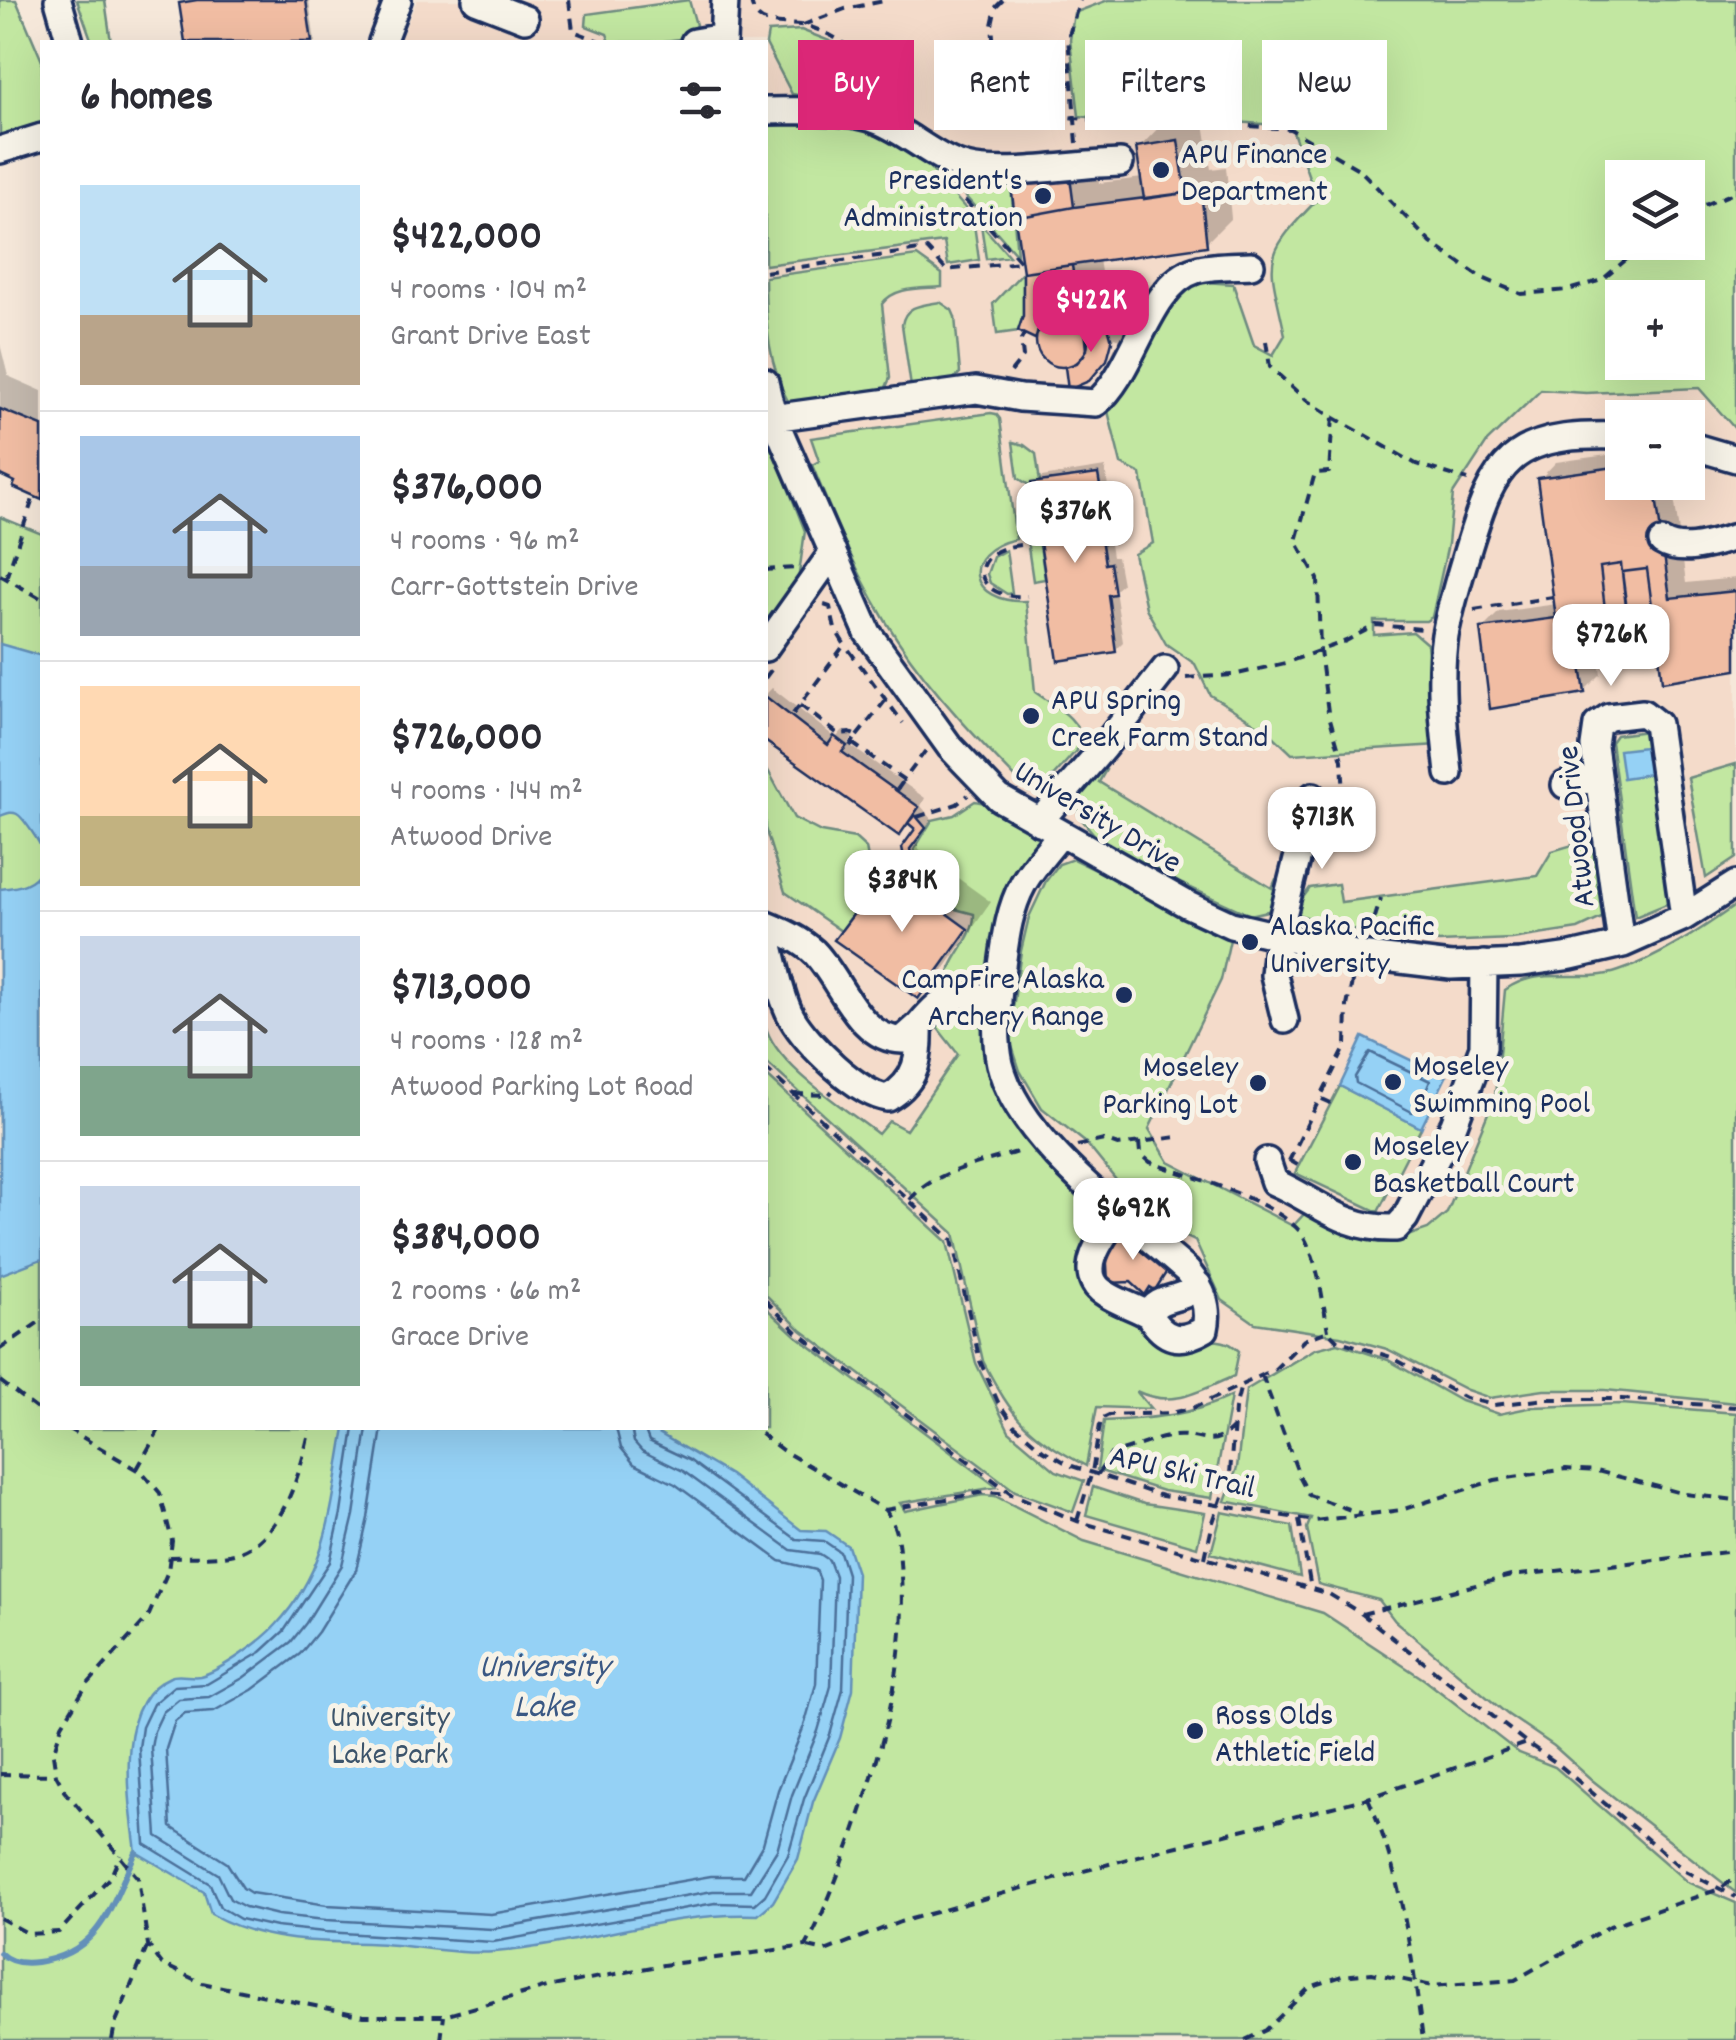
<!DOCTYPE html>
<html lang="en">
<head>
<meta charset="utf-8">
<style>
  :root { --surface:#fff; --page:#f2f2f3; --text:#2b2b33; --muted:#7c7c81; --line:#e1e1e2; --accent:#db2777 }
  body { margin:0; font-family:Dekko,sans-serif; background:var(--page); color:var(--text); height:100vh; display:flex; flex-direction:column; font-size:38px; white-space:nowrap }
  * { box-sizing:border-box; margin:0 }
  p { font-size:32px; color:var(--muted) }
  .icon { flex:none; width:55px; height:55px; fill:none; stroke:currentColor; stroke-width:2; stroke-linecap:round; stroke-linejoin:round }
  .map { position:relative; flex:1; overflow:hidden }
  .panel { position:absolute; left:40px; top:40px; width:728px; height:1390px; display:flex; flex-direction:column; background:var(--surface); border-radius:0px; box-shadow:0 10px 40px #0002 }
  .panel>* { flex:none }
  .banner { position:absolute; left:798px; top:40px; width:788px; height:90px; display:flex; gap:20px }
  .buttons { position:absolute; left:1605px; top:160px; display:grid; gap:20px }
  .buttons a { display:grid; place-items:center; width:100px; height:100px; border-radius:0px; background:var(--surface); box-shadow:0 10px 40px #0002; font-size:50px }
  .price { position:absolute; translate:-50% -85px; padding:0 22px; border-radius:20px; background:#fff; color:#222; font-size:32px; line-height:65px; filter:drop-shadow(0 2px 5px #0008) }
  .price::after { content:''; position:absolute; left:50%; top:60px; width:30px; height:22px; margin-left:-15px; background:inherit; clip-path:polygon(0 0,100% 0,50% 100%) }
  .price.current { background:var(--accent); color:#fff }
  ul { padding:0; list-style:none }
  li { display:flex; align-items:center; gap:30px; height:250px; padding:0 40px }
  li+li { border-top:2px solid var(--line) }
  li span { display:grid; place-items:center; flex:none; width:280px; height:200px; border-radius:0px; color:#555 }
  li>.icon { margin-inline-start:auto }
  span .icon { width:120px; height:120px; fill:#fffc; stroke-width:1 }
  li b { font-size:42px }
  h2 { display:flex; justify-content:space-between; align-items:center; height:120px; padding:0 40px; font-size:42px }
  .tag { padding:0 35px; border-radius:0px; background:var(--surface); box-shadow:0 10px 40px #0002; font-size:35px; line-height:90px }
  .tag.current { background:var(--accent); color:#fff }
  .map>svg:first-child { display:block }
  .built { fill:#f4dbca; fill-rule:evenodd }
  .green { fill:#c2e7a1; stroke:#6e8b80; stroke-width:2.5; fill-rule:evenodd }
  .water { fill:#95d1f5; stroke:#6490b9; stroke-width:2.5 }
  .shadow { fill:#0003 }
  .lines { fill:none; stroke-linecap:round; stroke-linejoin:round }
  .shore { stroke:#4c709a; stroke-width:2.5 }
  .stream { stroke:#6490b9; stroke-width:6 }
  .building { fill:#f1bda3; stroke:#1b2f5e; stroke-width:2.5; fill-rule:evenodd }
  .minor-casing { stroke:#1b2f5e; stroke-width:32 }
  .path { stroke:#1b2f5e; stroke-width:4; stroke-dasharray:10 8; stroke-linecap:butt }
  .minor { stroke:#f7f3e8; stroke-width:25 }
  .poi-dot { fill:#1b2f5e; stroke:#f7f3e8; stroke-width:4 }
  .labels { text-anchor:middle; stroke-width:10; stroke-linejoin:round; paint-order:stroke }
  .poi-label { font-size:32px; fill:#1b2f5e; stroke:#f7f3e8; text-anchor:start }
  .street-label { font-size:32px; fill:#1b2f5e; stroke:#f7f3e8 }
  .park-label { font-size:32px; fill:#3c546b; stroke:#f7f3e8 }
  .water-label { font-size:35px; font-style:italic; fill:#3a5884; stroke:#f7f3e8 }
</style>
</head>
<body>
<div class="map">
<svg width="1736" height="2040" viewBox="0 0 1736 2040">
  <rect width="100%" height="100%" fill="#f6e8da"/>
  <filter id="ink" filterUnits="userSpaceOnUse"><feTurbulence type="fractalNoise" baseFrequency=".01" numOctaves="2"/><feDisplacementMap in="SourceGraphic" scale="20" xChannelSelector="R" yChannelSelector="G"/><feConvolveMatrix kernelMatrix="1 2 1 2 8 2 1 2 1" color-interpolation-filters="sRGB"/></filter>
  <g filter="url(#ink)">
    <path class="built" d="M417,0H1736V2040H856L765,1402V42H399ZM1622,178H1688V242H1622ZM1622,298H1688V362H1622ZM1622,418H1688V482H1622Z"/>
    <path class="green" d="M0,0H16L42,61V122L0,136Z
      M77,0H105L111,42H92Z
      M689,0L696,25L687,38L657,42H610L607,34L586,26L587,14Z
      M1108,0H1736V430L1699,388L1586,393L1541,390L1487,442L1453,494L1448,544L1432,617L1426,621H1374V635L1413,632L1427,644L1438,745L1292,754L1268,731L1210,695L1195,664L1166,644L1146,608L1134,554L1153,543L1141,474L1121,464L1108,411L1112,398L1162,308L1191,281L1233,284L1254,345L1273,355L1285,335C1269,258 1259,259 1317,200L1291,126L1180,118L1119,120L1079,116L1070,40L1074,13ZM1622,178H1688V242H1622ZM1622,298H1688V362H1622Z
      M801,30L840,45L860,73L873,104L870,107L792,94L766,44L768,32Z
      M765,120L872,129L915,151L973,217L979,260L948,265L944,242L765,265Z
      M937,164L1003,176L1011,185L1017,255Z
      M981,224L1009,256L986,259Z
      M917,256L942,274V287C922,289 895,286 882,304L890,378L884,392L791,407C768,367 765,321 765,277Z
      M1023,272V316L1018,331L997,334L993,304Z
      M940,302L952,310L955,317L960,373L950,382L911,387L902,325C905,305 922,305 940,302Z
      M991,413L996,414L1000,419L1016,539C957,552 968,604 1026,601L1035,692C1054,706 1082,719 1082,744L1042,789L1029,792C982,744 934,695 897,639C861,585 836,524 812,465L819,461L811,438Z
      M765,438L769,439L805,531L798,581L765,635Z
      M1013,442L1024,445L1036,454L1040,482L1032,487L1018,478Z
      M1035,511L1045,579L1033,581L1023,513Z
      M0,517L42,534V1428H765V1307L795,1335L997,1487L900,1503L905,1511L983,1495L995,1496L1084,1541L1323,1613L1425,1680L1519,1753L1555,1767L1687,1882L1736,1903V2040H0Z
      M1006,550L1012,593L1007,594L990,583L987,574L993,557Z
      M1647,731L1674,901L1635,917L1611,742L1616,735Z
      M1736,764V858L1706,878L1688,778Z
      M765,765L794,818L821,832L855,838L866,848L873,886L841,931L785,892L765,828Z
      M1100,766L1106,770L1099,782L1272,888L1276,879L1283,876L1272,910L1250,915L1182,884L1098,839L1078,815V796Z
      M975,801L1001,806L1044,838L997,913L990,994L948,987C944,959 975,942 974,914L944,906L917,885L914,850L932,820L954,815Z
      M1586,841L1599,847L1608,915L1578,929L1512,939L1439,942L1395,931L1349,929L1299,915L1296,907L1310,888L1338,884L1341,902L1537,876L1552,851Z
      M1073,859L1231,935L1221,980L1149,1129L1169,1162L1293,1226L1306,1212L1402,1238L1428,1229L1447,1213L1495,1096L1505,990C1538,965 1582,984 1619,971C1659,958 1702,929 1736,905V1403L1605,1390H1544L1490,1398L1467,1390L1387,1349L1340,1336L1255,1323L1222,1300L1195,1241L1174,1231L1125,1191L1086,1143L1042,1108L1020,1071L1009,1037L1021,951L1029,917L1046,881L1059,864Z
      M949,1005H989L1049,1155L1096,1210L1088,1272L1193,1344C1211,1340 1225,1337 1239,1351L1234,1376C1198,1391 1174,1409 1136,1391L1151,1409L1097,1407L1086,1466C1027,1434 1014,1421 983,1361L954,1233L765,1061V1024C774,1065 845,1108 878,1134L889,1121L906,1130L958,1054L936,1026Z
      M765,1074L947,1242L976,1363L1009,1431L1056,1471L1084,1481L1073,1512L1015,1491L801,1330L765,1294Z
      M1340,1086L1421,1128L1378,1212L1295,1173Z
      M1338,1343L1388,1360L1461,1401L1499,1414L1533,1407L1622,1404L1736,1413V1893L1592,1780L1554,1746L1507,1714L1395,1621L1379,1600L1318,1584L1307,1528L1311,1518L1225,1501L1237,1468L1246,1390L1315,1349Z
      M1231,1396L1212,1498L1163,1491L1097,1470L1104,1421C1152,1418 1187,1417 1231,1396Z
      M1093,1487L1144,1504L1205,1513L1197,1547L1086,1515Z
      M1222,1512L1292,1526L1300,1577L1211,1553Z"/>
    <path class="water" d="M0,644L42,656V850C41,844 23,817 17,814C11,811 6,814 0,816Z
      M1646,747L1650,774L1623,778L1619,750Z
      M42,868V1259L0,1275V889C18,887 34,885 42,868Z
      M1363,1037L1446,1077L1421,1128L1340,1086Z
      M345,1428H650L730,1475L801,1530L826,1531L848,1546L857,1573L853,1689L840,1738L813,1802L798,1859L773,1902L758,1915C669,1911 584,1945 495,1952C454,1955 408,1944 366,1943C313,1942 259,1941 211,1914L204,1892L136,1852C130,1803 112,1702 170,1677C178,1673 191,1678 200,1676C220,1671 262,1641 276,1625C331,1566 331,1502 345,1428Z"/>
    <path class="shadow" d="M185,0H309L315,42H187L182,4Z
      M1203,116L1211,169L1226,167L1231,218L1205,244L1099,259L1103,285L1118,302L1131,292L1136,322L1126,342L1110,358L1119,339L1114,337L1103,360H1108L1088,379L1070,386L1068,365L1047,359L1039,349L1037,338L1021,329L1026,316L1025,272L1013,186L1039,161L1095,152L1099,183L1143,178L1139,148L1164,122Z
      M0,344L8,376L42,391V497L16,486L18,481L0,473Z
      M1622,453V482H1672L1686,583L1736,578V668L1656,609L1607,615L1593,619L1601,674L1584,691L1482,629L1499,612L1557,604L1540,479L1556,462Z
      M1105,467L1109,494L1103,500L1112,557H1117L1122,584L1115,590L1123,642L1115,650L1034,484L1042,477Z
      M772,688L836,738L843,730L853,737L848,744L925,798L921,806L932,819L917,839L919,850L991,902L943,971L918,996L889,872L906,854L919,828L909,821L899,833L765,738V695Z"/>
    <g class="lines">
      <path class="shore" d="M1370,1052L1430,1081L1418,1111L1412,1112L1356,1083L1355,1077Z
        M354,1428L341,1513L330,1562L284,1631L261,1652L207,1684L174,1686L153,1704L142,1727L139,1748L145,1844L210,1884L220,1907L240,1919L276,1927L325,1932L493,1942L715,1903L755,1904L765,1895L788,1855L804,1799L830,1735L843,1689L847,1574L840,1552L824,1541L796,1539L689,1460L649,1441L644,1428
        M367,1428L354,1515L342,1565L306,1623L291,1642L243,1678L209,1697L179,1699L163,1712L154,1731L151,1748L157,1836L218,1874L230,1899L245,1907L278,1915L326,1920L492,1929L713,1891H751L777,1850L792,1795L818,1731L831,1686L835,1576L829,1560L820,1554L791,1550L683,1471L642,1451L634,1442L631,1428
        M382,1428L368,1518L356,1570L318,1632L300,1654L252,1690L214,1711L185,1713L175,1721L166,1749L171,1827L227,1863L243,1888L251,1893L327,1905L491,1914L711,1876H744L763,1844L778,1790L804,1726L816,1684L820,1580L816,1570L780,1561L675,1484L634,1464L621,1448L616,1428"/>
      <path class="stream" d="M0,1953C10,1963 23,1964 37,1962C102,1953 111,1904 136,1852"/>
    </g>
    <path class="building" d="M197,0H306L312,42H185L179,3Z
      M1178,140L1186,193L1144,199L1136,147Z
      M1070,177L1074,207L1015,218L1011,185Z
      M1201,191L1207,246L1023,272L1015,218L1074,207Z
      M1072,265L1078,311L1091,325L1085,329L1077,319L1058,314L1042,324L1035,339L1018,331L1023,316V272Z
      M1036 341a26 26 0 1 1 52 0a26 26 0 1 1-52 0Z
      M1105,316L1112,341L1107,360L1089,381L1068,390L1065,367L1077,363L1087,350L1085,329Z
      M0,409L42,426V500L13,487L15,482L0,475Z
      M1622,466V482H1654L1670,598L1736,591V670L1662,682L1654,612L1575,624L1585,693L1490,709L1480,628L1556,618L1537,478ZM1621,564L1622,572L1647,569L1652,606L1627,610V615L1606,618L1600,567Z
      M1098,474L1103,504L1096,505L1105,564L1110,563L1115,594L1108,595L1116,652L1058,661L1031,483Z
      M1621,564L1627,615L1606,618L1600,567Z
      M1647,569L1652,606L1627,610L1622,572Z
      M765,696L828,745L834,736L847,746L842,752L919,807L899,836L765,741Z
      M915,815L926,828L910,849L916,880L911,888L905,884L908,879L902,847L915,829L908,823Z
      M887,870L968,929L918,999L834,940Z
      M1119,1230L1130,1232L1169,1268L1155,1290L1150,1287L1145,1295L1131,1282L1108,1283L1106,1247Z"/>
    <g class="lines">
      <g class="minor-casing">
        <path id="minor" d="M58,0L70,42
          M476,0L525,19
          M382,42L398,0
          M694,42L723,37
          M723,42L725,0
          M765,111C801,111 845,108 879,121C912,134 939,164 975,169C1018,175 1075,164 1120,163
          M0,150L42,137
          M765,382L773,416L868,633L950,747L999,798L1188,905L1231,925L1359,955L1451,966L1521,963L1571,956L1623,944L1684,917L1736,884
          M765,419L976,390L1020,398L1096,403C1135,372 1148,284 1196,270C1213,265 1233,266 1251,265
          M1688,445L1736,459
          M1662,542C1683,555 1714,543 1736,537
          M765,648L833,552
          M1449,773C1444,728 1438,681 1445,635C1451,603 1461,571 1471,539C1480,511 1489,479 1512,459C1540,434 1588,435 1622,436
          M1565,785L1598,777
          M1039,822L1103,748L1165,669
          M1060,835C1048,850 1033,866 1023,884C1007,913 1005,947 1000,980C997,1007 994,1037 1000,1064C1019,1143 1129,1219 1187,1271C1202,1289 1210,1306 1205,1329C1180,1344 1164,1340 1149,1315C1157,1294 1184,1302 1198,1285
          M765,924C782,931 800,939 814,952C840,978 858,1040 902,1040L919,1025
          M765,927C773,953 779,995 792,1018C807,1044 859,1095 888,1098C918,1081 920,1056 919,1025C946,993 959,987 998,1003
          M1621,944L1594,746L1597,725L1609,717L1643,713L1657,724L1684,917
          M1285,1020L1274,975L1278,935L1313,796
          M1267,1161L1274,1182C1318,1201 1343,1230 1396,1228L1405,1218L1454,1124L1483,1047L1484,964
          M1120,1213C1104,1234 1072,1274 1106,1294C1120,1303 1135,1307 1149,1315"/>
      </g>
      <path class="path" d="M569,0L573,31L602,42
        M751,0C754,28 779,23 800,25C811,26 827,33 837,39C857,50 868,78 874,98
        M1003,0L996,7L992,25L995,60L1015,87L1052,115L1118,123L1179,121L1290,129L1360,170L1431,243L1480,277L1521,294L1568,290L1602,280L1647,242
        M803,25L845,9L889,0
        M1077,143L1068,38L1080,0
        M953,187L1021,262
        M1688,212L1736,192
        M765,272L927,249L946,270L1021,262
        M1266,341L1270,367L1306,400L1333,417L1329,472L1315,473L1296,541L1318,579L1320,651L1328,712L1342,760L1345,814
        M1011,372L1023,357L1021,340L1024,334
        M1333,417L1416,464L1468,480
        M1020,545C963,551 973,601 1027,596
        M765,570L795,568
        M0,575L42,599
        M6,578L34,496
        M824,605L830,607L835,629L843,642L903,723
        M1474,610L1553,597
        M765,678L774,666
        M1186,678L1233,675L1285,663L1346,641L1376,625L1422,629
        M800,705L838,734L850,733L857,736L850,746
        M793,714L845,644
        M857,736L885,701
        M852,743L904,780L926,750
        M897,790L904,780
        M917,817L957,804L968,795
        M1369,936L1381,898
        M765,1068L952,1240L980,1361L998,1402L1014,1425L1043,1450L1072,1466L1162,1496L1315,1521L1401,1510L1495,1480L1566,1469L1597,1471L1685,1494L1736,1500
        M794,1094L829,1095L832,1091
        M1331,1103L1320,1098L1346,1046L1347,1006L1353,977
        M1139,1142L1140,1153L1150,1162C1188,1176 1290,1204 1306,1241C1319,1267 1323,1302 1328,1331
        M1077,1146L1104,1140L1118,1145L1177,1137
        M1289,1160L1299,1166
        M1289,1161L1320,1098
        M910,1200C933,1170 988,1162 1023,1150
        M765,1300L797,1332L1012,1494L1077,1521L1329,1594L1362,1614L1527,1743L1558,1764L1685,1871L1736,1897
        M0,1349L42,1320
        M1262,1375L1300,1478L1309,1495L1362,1514
        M0,1381L42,1413
        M67,1428L144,1474L160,1493L172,1541L168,1571L148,1617L86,1686L62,1725L53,1754L56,1775L65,1791L138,1878L148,1945L162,1964L202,1983L364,2016H444L547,1987L663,1965L806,1946C825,1912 837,1877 851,1840C881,1754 907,1668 901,1576C899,1552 900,1530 885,1510L782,1450L753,1428
        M137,1469L160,1428
        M1098,1474L1111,1454C1131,1449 1153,1439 1174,1436C1200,1433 1211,1451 1234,1427
        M885,1510L985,1492L1012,1494
        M1299,1519L1311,1589
        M1077,1521L1092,1472L1101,1419L1109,1415L1171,1413L1193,1408L1275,1369L1304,1340L1328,1331L1337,1340L1391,1357L1465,1398L1494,1405L1547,1399H1621L1736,1407
        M170,1557C188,1556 224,1559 240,1552C284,1535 301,1470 310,1428
        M1205,1558L1213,1522L1230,1474L1235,1409L1241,1385
        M1362,1614L1511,1576L1736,1551
        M0,1774L56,1775
        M1368,1798C1402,1875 1412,1957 1423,2040
        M0,1918L29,1934L59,1932L111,1876L120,1855
        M808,1947L825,1951L900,1922L1138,1856L1368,1798L1527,1743
        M112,2040L115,2024L148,1945
        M441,2040L444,2016
        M1245,2040L1266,2030L1310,1987L1342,1976L1372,1973L1432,1986L1515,1980L1610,1926L1720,1889L1736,1877"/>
      <use href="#minor" class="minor"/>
    </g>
  </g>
  <g class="poi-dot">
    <circle cx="1161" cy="170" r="10"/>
    <circle cx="1043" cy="196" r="10"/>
    <circle cx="1031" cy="716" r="10"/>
    <circle cx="1250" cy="942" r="10"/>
    <circle cx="1124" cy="995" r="10"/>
    <circle cx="1393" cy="1082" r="10"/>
    <circle cx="1258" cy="1083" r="10"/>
    <circle cx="1353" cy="1162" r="10"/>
    <circle cx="1195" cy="1731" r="10"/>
  </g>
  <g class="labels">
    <g class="poi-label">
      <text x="1181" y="163">APU Finance<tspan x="1181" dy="37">Department</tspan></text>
      <text x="1023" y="189" text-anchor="end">President's<tspan x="1023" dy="37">Administration</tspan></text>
      <text x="1051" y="709">APU Spring<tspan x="1051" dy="37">Creek Farm Stand</tspan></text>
      <text x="1270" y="935">Alaska Pacific<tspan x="1270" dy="37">University</tspan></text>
      <text x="1104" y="988" text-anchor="end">CampFire Alaska<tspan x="1104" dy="37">Archery Range</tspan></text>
      <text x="1413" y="1075">Moseley<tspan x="1413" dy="37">Swimming Pool</tspan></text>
      <text x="1238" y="1076" text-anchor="end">Moseley<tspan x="1238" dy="37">Parking Lot</tspan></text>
      <text x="1373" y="1155">Moseley<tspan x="1373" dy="37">Basketball Court</tspan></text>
      <text x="1215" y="1724">Ross Olds<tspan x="1215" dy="37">Athletic Field</tspan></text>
    </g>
    <g class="street-label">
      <text transform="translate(1099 815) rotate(31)" y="11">University Drive</text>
      <text transform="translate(1574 827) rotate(-96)" y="11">Atwood Drive</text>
      <text transform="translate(1183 1470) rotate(13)" y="11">APU Ski Trail</text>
    </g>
    <g class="park-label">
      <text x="390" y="1726">University<tspan x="390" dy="37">Lake Park</tspan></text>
    </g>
    <g class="water-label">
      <text x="544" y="1676">University<tspan x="544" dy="40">Lake</tspan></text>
    </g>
  </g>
</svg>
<div class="buttons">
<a><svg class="icon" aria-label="layers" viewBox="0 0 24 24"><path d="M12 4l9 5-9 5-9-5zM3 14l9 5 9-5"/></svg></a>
<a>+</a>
<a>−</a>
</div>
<b class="price current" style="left:1091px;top:355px">$422K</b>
<b class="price" style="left:1075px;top:566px">$376K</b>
<b class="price" style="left:1611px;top:689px">$726K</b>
<b class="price" style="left:1322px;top:872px">$713K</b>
<b class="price" style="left:902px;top:935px">$384K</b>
<b class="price" style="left:1133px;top:1263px">$692K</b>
<div class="banner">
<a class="tag current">Buy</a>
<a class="tag">Rent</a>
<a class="tag">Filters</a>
<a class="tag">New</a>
</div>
<section class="panel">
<h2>6 homes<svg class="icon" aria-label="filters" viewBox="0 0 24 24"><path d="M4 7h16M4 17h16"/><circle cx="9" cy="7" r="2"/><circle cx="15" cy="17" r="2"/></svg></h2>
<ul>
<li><span style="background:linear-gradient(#bfe0f5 65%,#b9a48a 0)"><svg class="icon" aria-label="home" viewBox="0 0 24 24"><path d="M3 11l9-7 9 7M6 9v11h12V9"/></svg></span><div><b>$422,000</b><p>4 rooms · 104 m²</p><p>Grant Drive East</p></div></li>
<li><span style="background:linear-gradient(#a9c7e8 65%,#9aa5b1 0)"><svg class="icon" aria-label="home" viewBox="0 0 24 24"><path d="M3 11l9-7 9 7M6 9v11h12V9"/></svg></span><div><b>$376,000</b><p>4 rooms · 96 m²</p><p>Carr-Gottstein Drive</p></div></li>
<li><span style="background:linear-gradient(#ffd9b3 65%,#c2b280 0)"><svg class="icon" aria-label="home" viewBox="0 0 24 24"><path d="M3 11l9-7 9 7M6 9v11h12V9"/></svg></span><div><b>$726,000</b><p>4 rooms · 144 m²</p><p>Atwood Drive</p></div></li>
<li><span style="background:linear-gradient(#c9d6e8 65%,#7fa58c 0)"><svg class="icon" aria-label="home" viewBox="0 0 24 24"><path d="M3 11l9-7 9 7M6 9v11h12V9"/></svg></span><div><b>$713,000</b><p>4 rooms · 128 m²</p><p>Atwood Parking Lot Road</p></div></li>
<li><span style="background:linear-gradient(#c9d6e8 70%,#7fa58c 0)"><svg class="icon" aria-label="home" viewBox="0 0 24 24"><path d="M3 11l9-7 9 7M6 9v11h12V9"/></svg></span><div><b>$384,000</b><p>2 rooms · 66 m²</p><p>Grace Drive</p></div></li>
</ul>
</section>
</div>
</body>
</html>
